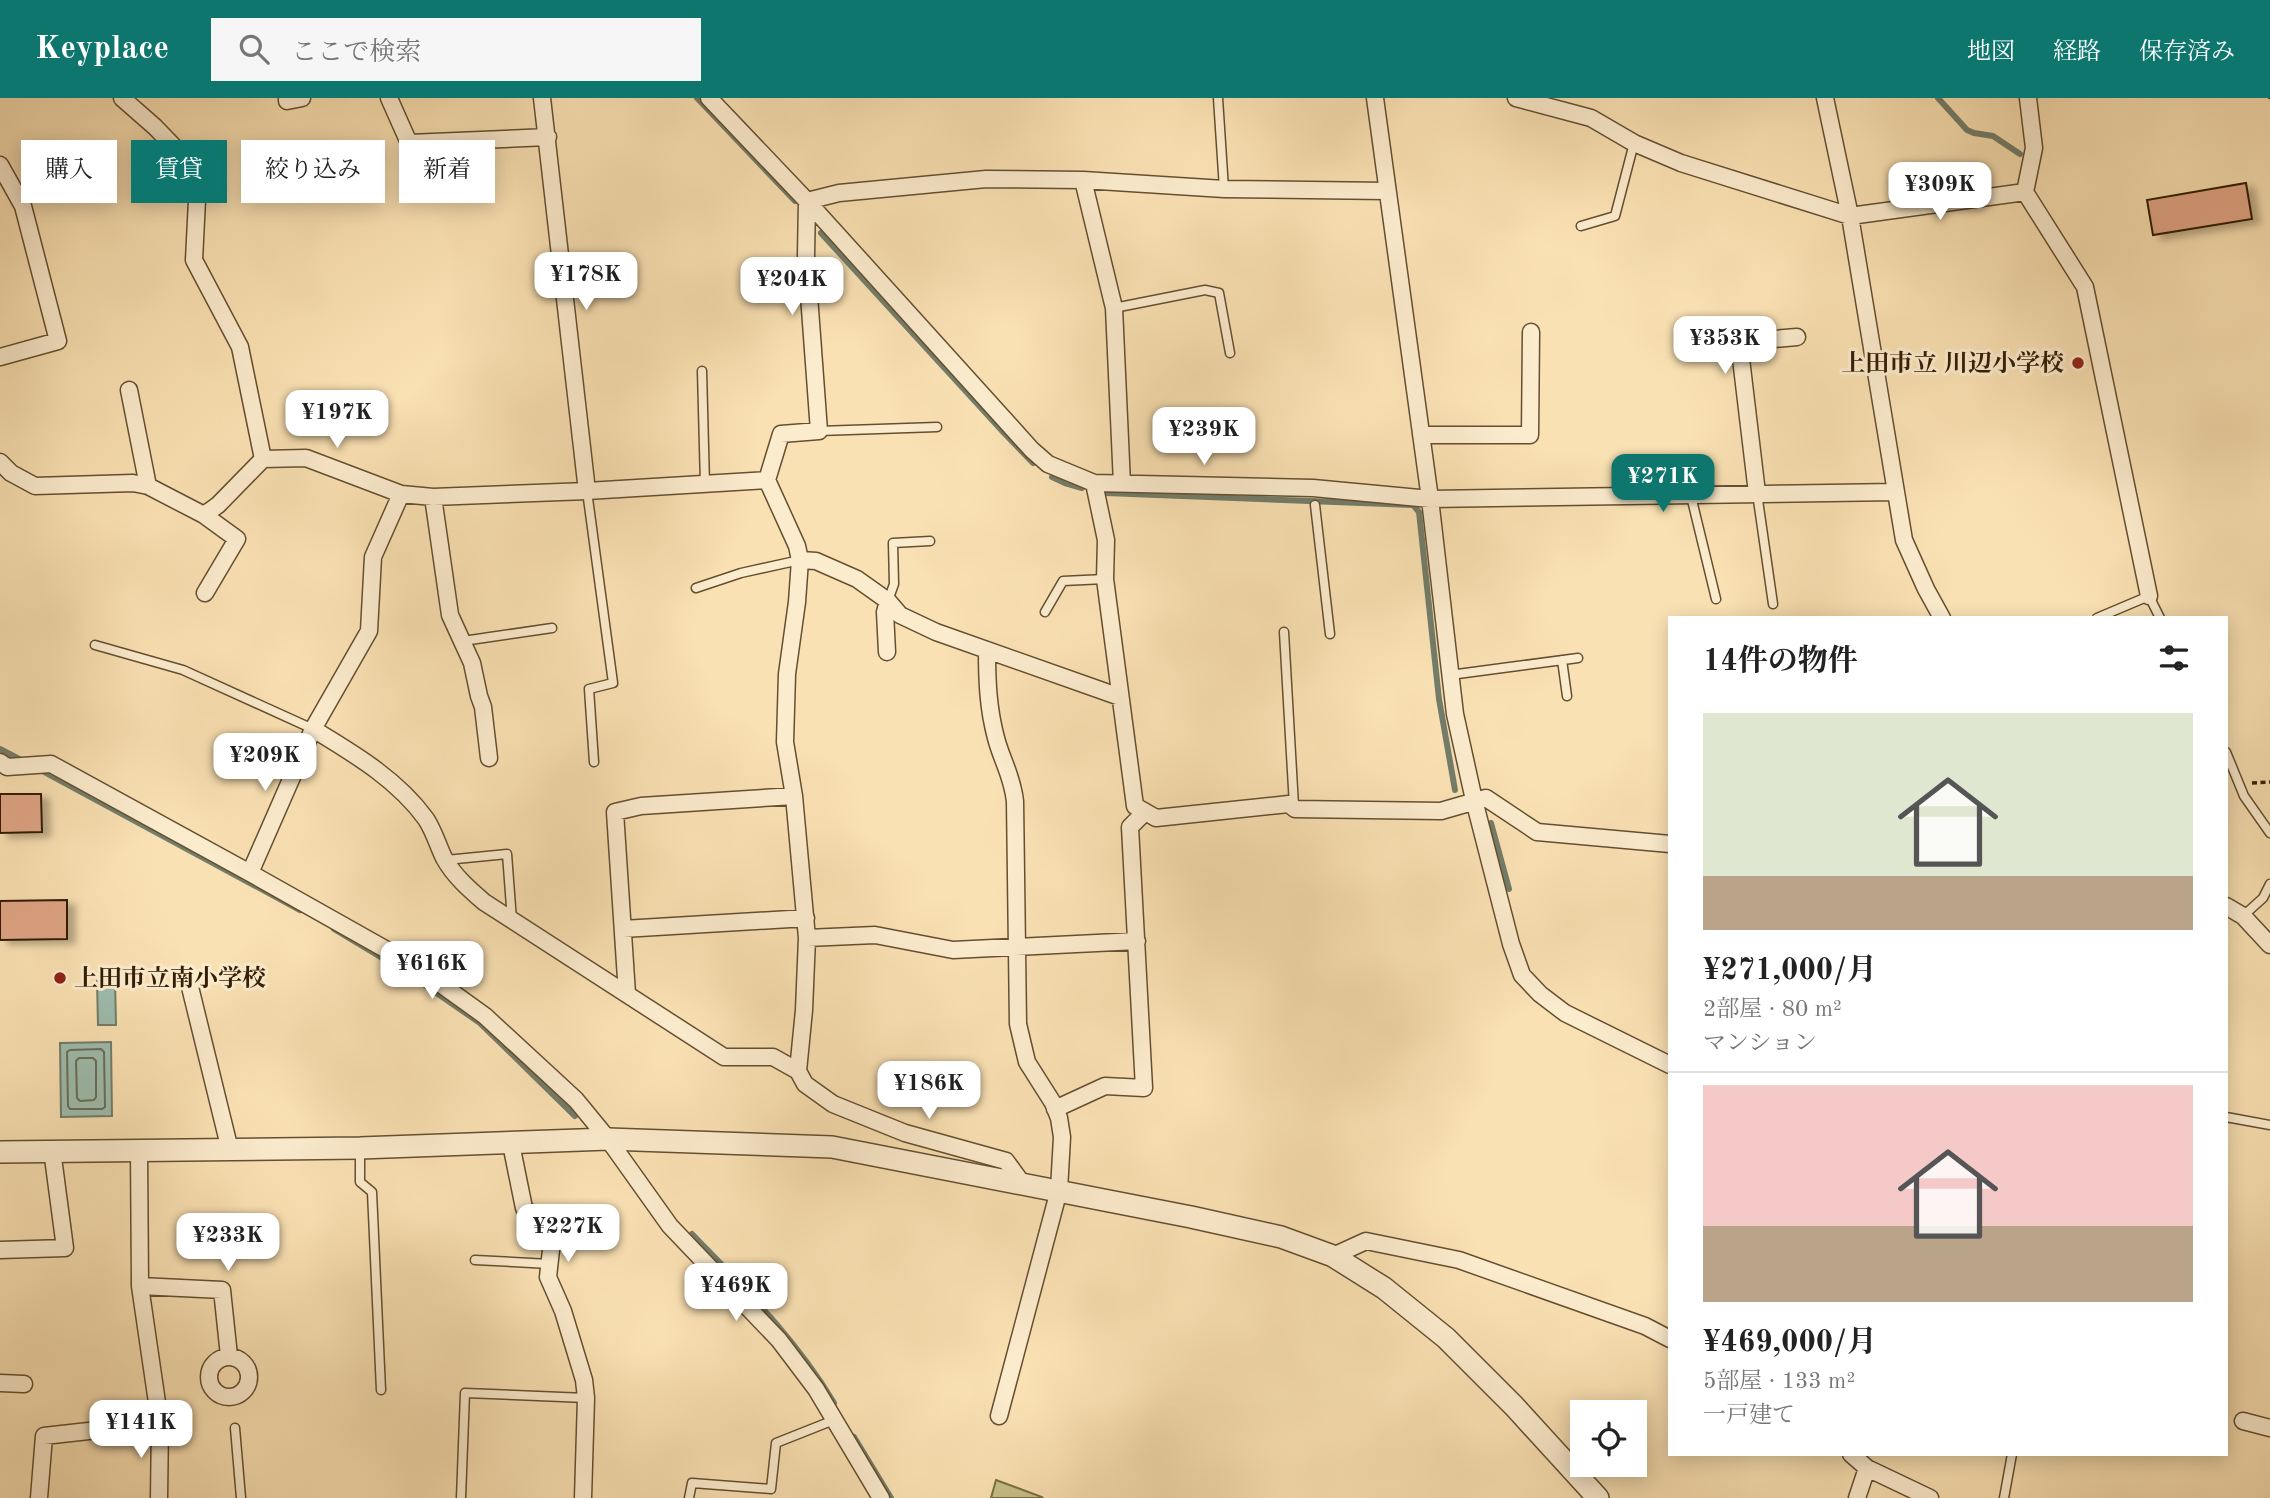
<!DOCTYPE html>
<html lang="ja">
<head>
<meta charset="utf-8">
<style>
  :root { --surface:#fff; --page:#f6f6f6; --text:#222; --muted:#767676; --line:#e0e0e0; --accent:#0f766e }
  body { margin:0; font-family:"Old Standard TT","Noto Serif JP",serif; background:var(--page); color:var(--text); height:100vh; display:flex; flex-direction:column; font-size:26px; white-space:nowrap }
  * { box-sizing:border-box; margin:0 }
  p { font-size:23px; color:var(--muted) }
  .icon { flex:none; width:38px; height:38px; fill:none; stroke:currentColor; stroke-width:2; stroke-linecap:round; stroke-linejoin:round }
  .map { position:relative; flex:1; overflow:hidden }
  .panel { position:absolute; left:1668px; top:518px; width:560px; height:840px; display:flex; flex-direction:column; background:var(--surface); border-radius:0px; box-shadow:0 4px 18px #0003 }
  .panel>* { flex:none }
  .guide { position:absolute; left:21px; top:42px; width:665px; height:63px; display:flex; gap:14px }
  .tools { position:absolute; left:1570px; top:1302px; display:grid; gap:14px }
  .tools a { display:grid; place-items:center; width:77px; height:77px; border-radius:0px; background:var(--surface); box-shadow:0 4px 18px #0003; font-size:35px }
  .price { position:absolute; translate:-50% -60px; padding:0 16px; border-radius:14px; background:#fff; color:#222; font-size:23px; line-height:46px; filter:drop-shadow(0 2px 4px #0008) }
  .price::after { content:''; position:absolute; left:50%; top:42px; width:21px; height:16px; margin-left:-10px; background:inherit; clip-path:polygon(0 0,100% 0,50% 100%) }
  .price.on { background:var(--accent); color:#fff }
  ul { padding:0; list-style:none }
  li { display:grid; align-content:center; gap:14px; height:371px; padding:0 35px }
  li+li { border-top:2px solid var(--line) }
  li span { display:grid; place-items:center; height:217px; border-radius:0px; color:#555 }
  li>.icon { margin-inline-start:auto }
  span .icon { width:126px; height:126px; fill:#fffc; stroke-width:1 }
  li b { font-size:30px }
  h2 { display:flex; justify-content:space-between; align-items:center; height:84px; padding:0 35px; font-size:30px }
  .chip { padding:0 24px; border-radius:0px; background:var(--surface); box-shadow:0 4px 18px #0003; font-size:24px; line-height:63px }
  .chip.on { background:var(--accent); color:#fff }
  header { display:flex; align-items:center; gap:42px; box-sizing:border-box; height:98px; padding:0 35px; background:var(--accent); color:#fff }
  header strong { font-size:33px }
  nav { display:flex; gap:38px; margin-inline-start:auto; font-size:24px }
  .search { width:490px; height:63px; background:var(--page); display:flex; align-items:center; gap:18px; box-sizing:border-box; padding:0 24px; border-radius:0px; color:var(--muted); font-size:26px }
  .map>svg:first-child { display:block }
  .green { fill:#c6c187; stroke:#7c7046; stroke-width:2 }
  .water { fill:#9ebdae; stroke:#737d6a; stroke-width:2 }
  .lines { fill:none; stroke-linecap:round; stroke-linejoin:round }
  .shore { stroke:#686e59; stroke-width:2 }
  .stream { stroke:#737d6a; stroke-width:6 }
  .building { fill:#dfa585; stroke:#321e04; stroke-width:2; filter:url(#shadow) }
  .service-casing { stroke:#644f30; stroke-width:11 }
  .minor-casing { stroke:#644f30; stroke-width:19 }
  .tertiary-casing { stroke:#644f30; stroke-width:24 }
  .path { stroke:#321e04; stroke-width:3.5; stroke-dasharray:5 3.5; stroke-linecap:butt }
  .service { stroke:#fcecce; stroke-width:8 }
  .minor { stroke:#fcecce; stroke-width:16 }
  .tertiary { stroke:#fcecce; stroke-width:21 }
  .poi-dot { fill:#8f2418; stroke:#fcecce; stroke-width:2.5 }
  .labels { text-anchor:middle; stroke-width:6; stroke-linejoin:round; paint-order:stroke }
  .poi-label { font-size:24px; font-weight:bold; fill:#321e04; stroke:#fcecce; text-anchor:end }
</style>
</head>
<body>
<header>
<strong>Keyplace</strong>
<div class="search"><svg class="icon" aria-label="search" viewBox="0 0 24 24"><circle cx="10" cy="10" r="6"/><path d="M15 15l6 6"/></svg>ここで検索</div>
<nav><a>地図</a><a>経路</a><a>保存済み</a></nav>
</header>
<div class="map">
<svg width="2270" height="1400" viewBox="0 0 2270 1400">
  <defs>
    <filter id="shadow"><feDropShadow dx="8" dy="4.5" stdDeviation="3.5" flood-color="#0004"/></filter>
  </defs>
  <rect width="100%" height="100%" fill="#fae1b3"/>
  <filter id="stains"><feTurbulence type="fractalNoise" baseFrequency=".00286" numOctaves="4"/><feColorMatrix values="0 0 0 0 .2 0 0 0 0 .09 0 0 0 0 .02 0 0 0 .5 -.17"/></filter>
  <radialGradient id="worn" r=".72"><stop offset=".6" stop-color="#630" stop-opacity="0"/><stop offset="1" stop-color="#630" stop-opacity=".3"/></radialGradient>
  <path class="green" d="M996,1382L1042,1399L1043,1400H991Z"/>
  <path class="water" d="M115,882L116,927H98L97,883Z
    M111,944L112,1018L61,1019L60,945Z"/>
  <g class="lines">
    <path class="shore" d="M101,951L104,954L105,1009L102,1011H70L68,1008L67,954L70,952Z
      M79,960H93L96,963V999L94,1002L80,1003L77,1000L76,963Z"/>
    <path class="stream" d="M697,0L795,103
      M1938,0L1967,32L1974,35L1993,38L2020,56
      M821,135L1004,335L1033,365
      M1052,379L1065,385L1082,390
      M1106,395L1413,407L1419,414L1439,601L1455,692
      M0,651L23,663
      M39,671L300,812
      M1491,725L1509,791
      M334,831L412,878L480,925L575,1018
      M692,1136C743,1189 796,1241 834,1305
      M854,1339L891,1400"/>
  </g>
  <path class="building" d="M2246,85L2252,121L2153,137L2147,102Z
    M0,696H41L42,734L0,735Z
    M67,802V841L0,842V803Z"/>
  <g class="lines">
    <g class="service-casing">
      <path id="service" d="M1218,0L1224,91
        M1581,128L1615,118L1634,45
        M1114,210L1205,192L1219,195L1230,255
        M702,273L705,387
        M819,333L937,329
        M587,393L613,585L589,591L594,664
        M1757,395L1773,506
        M1691,398L1716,501
        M1315,407L1330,536
        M696,490L741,475L800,462
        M888,503L894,486L893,445L930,443
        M1045,514L1063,483L1105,481
        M2097,520L2149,498L2160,520
        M1284,534L1294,708
        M463,543L552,530
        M95,547L183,572L313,631
        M1562,562L1567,598
        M1450,577L1578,560
        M2226,654L2244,698L2270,735
        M446,762L507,756L512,822
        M2243,818L2263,800L2270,786
        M2226,1019L2270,1027
        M360,1052V1084L372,1094L381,1292
        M475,1162L550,1166
        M235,1330L241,1400
        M461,1400L465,1295L586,1300
        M689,1400L692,1385L771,1391L776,1345L834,1322
        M2004,1400L2012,1356"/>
    </g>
    <g class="minor-casing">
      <path id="minor" d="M122,0L155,29L184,59L197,102L194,162L240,249L263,361
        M287,0V3L302,0
        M389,0L409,45L548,39
        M542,0L587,393
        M709,0L807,103L1032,352L1048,366L1094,385L1313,390L1430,401L1896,394
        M1375,0L1430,401L1455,616L1474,702L1511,846L1522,877L1540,896L1565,915L1670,967
        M1516,0L1591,20L1634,45L1681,65L1850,118L2025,94
        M1825,0L1850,118L1904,442L1926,491L1942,520
        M2028,0L2034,50L2025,94L2085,189L2149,498
        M0,67L23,108L58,243L0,259
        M1083,82L1114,210L1122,386
        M807,103L839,95L986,81L1083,82L1224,91L1387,93
        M129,292L148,388
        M1421,337H1530L1531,234
        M0,364L11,375L35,388L133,385L148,388L204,417L218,407L263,361L306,360L401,396L433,399L587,393L767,382L781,336L819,333L806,157L807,103
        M767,382L797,448L800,462L797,504L787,576L785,644L794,698L807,840L804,912L798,973L805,986L833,1006L905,1035L1006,1063L1022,1085
        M1094,385L1106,442L1105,481L1135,708L1156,720L1289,706L1295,711L1441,713L1486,700L1537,734L1670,746
        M1757,395L1739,244L1797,239
        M433,399L450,517L472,565L479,598L483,609L489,660
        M204,417L237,441L205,495
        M800,462L816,463L857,481L888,503L900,517L936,534L1120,599
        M987,552C987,583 988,610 996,640C1002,663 1012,677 1015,703L1018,926L1027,964L1053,1005L1059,1020L1062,1039L1059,1092L999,1318
        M887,554L885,514L888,503
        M313,631C354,656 397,681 426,721C434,733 438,748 444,760C454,778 469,791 484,804L724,959H773L798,973
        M0,664L7,669L51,666L250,775L417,869L485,918L576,1002L608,1041L670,1128L779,1242L816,1291L881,1400
        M250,775L313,631L369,533L373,459L401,396
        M2226,808L2243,818L2270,847
        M623,831L806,820
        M807,840L875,837L953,852L1137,843
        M190,889L230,1052
        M627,896L615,714L641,708L794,698
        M1055,1011L1105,988L1144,990L1130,729L1145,714
        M511,1046L524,1110L553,1134L548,1179L563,1213L584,1282L586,1300L583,1400
        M139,1052L140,1188L160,1325L159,1400
        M0,1152L65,1150L52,1052
        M1333,1158L1366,1143L1459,1162L1645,1228L1670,1241
        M140,1188L222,1192L229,1258
        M209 1279a20 20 0 1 1 40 0a20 20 0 1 1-40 0Z
        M0,1285L24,1286
        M2243,1323L2270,1330
        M1851,1356L1867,1370L1930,1400
        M39,1400L44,1338L160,1325
        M1857,1400L1867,1370"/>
    </g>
    <g class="tertiary-casing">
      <path id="tertiary" d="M0,1054L360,1050L608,1041L832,1049L1191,1119L1281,1139L1333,1158L1384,1190L1446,1240L1514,1308L1598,1400"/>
    </g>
    <path class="path" d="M2270,0V1
      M2252,685L2270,684"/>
    <use href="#service" class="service"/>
    <use href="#minor" class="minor"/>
    <use href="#tertiary" class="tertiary"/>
  </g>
  <g class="poi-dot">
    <circle cx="2078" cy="265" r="7"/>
    <circle cx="60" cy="880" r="7"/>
  </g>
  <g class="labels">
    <g class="poi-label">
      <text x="2064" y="273">上田市立 川辺小学校</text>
      <text x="74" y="888" text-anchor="start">上田市立南小学校</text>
    </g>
  </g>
  <rect width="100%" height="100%" filter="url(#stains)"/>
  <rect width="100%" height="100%" fill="url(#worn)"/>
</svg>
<div class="tools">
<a><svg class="icon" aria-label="locate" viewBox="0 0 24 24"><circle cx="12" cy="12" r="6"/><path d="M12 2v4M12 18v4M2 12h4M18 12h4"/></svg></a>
</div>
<b class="price" style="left:1940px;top:124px">¥309K</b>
<b class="price" style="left:586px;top:214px">¥178K</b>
<b class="price" style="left:792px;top:219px">¥204K</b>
<b class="price" style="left:1725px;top:278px">¥353K</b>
<b class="price" style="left:337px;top:352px">¥197K</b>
<b class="price" style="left:1204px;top:369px">¥239K</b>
<b class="price on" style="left:1663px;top:416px">¥271K</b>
<b class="price" style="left:265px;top:695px">¥209K</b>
<b class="price" style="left:432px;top:903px">¥616K</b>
<b class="price" style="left:929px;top:1023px">¥186K</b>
<b class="price" style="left:568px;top:1166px">¥227K</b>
<b class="price" style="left:228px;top:1175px">¥233K</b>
<b class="price" style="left:736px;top:1225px">¥469K</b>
<b class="price" style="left:141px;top:1362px">¥141K</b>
<div class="guide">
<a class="chip">購入</a>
<a class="chip on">賃貸</a>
<a class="chip">絞り込み</a>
<a class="chip">新着</a>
</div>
<section class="panel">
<h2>14件の物件<svg class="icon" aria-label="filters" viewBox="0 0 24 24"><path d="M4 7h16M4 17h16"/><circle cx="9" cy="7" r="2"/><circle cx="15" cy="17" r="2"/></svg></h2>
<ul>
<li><span style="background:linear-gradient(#dfe7d0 75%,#b9a48a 0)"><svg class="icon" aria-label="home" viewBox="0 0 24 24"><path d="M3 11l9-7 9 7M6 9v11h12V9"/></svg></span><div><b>¥271,000/月</b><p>2部屋 · 80 m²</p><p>マンション</p></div></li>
<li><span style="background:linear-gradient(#f6c9c9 65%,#b9a48a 0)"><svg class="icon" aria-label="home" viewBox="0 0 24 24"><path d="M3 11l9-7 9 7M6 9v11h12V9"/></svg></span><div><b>¥469,000/月</b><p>5部屋 · 133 m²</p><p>一戸建て</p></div></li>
</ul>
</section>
</div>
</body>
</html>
